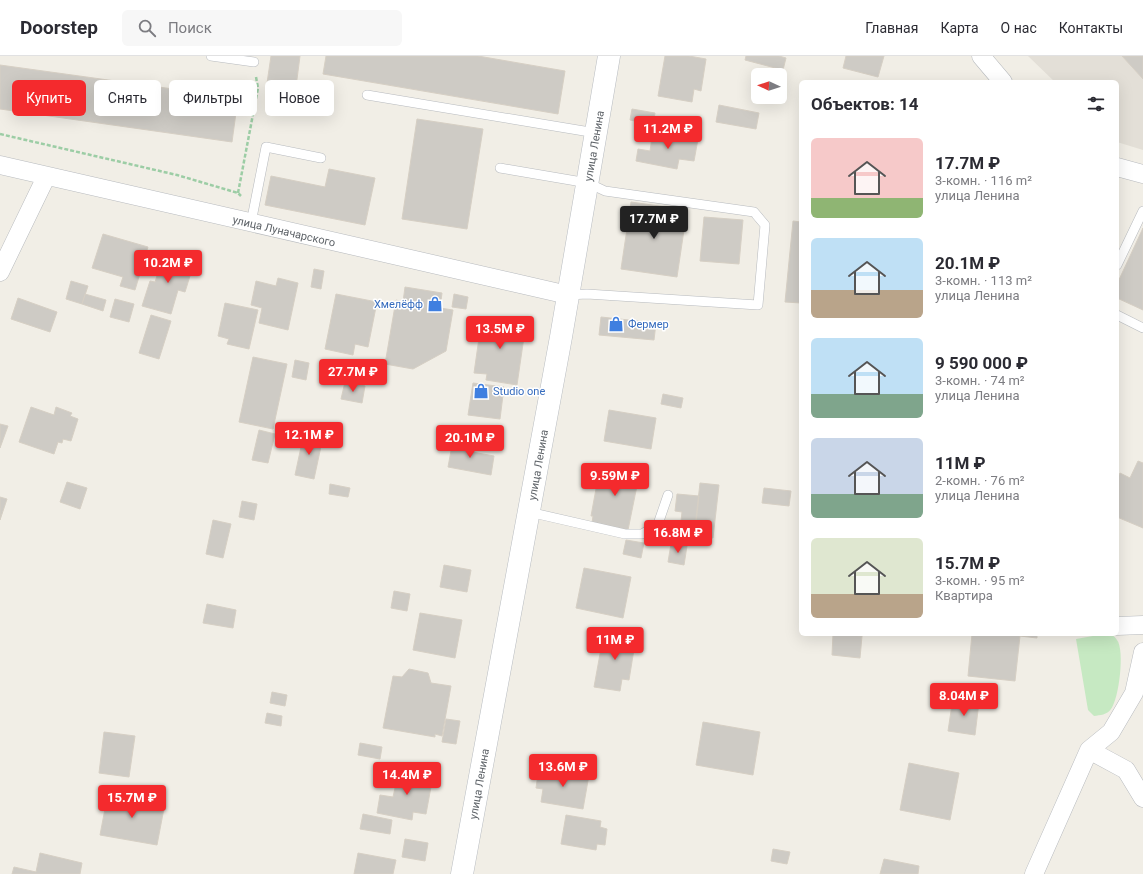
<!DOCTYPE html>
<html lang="ru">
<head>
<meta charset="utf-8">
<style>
  :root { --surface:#fff; --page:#f7f7f7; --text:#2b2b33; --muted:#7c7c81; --line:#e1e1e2; --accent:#f42a2d }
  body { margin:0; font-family:Roboto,sans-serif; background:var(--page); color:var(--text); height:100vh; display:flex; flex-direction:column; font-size:15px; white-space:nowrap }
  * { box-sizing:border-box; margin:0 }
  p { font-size:13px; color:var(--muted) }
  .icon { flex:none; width:22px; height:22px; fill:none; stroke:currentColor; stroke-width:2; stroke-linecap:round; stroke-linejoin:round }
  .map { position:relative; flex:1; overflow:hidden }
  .sheet { position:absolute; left:799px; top:24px; width:320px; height:556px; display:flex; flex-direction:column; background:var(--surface); border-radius:6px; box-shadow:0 4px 16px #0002 }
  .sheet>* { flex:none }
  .banner { position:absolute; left:12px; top:24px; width:380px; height:36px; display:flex; gap:8px }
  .needle { width:26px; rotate:273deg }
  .buttons { position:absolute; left:751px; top:12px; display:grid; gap:8px }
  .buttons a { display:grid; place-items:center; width:36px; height:36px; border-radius:6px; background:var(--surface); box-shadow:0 4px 16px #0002; font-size:20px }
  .price { position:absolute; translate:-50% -34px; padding:0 9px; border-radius:4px; background:var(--accent); color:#fff; font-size:13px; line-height:26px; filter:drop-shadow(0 1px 2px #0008) }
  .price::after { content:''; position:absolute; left:50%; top:24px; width:12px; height:9px; margin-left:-6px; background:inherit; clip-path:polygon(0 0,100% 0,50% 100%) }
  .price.active { background:#222; color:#fff }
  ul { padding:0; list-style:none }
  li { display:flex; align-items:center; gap:12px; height:100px; padding:0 12px }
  li span { display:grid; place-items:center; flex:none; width:112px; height:80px; border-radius:6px; color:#555 }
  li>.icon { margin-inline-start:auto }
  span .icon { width:48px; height:48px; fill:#fffc; stroke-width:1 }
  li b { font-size:17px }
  h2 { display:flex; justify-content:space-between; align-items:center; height:48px; padding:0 12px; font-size:17px }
  .tag { padding:0 14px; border-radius:6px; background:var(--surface); box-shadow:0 4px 16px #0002; font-size:14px; line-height:36px }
  .tag.active { background:var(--accent); color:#fff }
  header { display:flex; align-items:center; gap:24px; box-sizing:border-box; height:56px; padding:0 20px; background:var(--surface); border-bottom:1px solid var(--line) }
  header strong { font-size:19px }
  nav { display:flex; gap:22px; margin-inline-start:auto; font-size:14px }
  .search { width:280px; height:36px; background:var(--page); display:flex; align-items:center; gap:10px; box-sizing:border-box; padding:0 14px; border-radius:6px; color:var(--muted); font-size:15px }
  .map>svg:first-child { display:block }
  .education { fill:#e3dfd7 }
  .green { fill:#c6e9c2 }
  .building { fill:#cecbc5; stroke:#d6cfc4 }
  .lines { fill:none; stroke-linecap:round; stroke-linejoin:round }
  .service-casing { stroke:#b7babe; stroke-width:10 }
  .minor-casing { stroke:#b7babe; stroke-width:19 }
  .secondary-casing { stroke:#b8bcc1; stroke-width:23 }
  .path { stroke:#9ccda5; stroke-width:2.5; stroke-dasharray:4 2; stroke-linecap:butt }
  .service { stroke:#fff; stroke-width:9 }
  .minor { stroke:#fff; stroke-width:18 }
  .secondary { stroke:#fff; stroke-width:22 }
  .labels { text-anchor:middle; stroke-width:3; stroke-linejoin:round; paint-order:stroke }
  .street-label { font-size:11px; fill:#5e6368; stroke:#fff }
  .shop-label { font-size:11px; fill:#366cbe; stroke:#fff; text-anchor:start }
</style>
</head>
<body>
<header>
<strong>Doorstep</strong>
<div class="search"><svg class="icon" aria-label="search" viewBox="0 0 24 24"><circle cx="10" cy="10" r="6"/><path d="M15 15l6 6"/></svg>Поиск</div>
<nav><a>Главная</a><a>Карта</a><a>О нас</a><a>Контакты</a></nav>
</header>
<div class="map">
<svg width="1143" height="818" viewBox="0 0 1143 818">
  <rect width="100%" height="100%" fill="#f1eee6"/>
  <path class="education" d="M1028,0H1143V94L1117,86V26H1055Z"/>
  <path class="green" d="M1104,578C1110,578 1113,578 1117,584C1125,594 1119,643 1111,653C1107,659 1100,659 1094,660L1088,654L1076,583Z"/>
  <path class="building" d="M271,0H300L296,31L267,27Z
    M326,0H478L565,15L558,58L323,18Z
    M665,0H689L706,3L701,35L694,33L692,46L658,40Z
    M746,0H779L786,2L783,14L745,4Z
    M846,0H884L878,21L843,12Z
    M1122,0H1143V23Z
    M0,9L238,42L232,86L0,53Z
    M719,49L759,57L756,73L716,66Z
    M632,53L655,57L653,69L630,64Z
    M417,63L483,73L467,173L402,163Z
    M653,75L698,83L694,105L679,103L677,113L636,105L638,93L650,95Z
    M329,113L375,122L365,169L265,149L271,120L325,131Z
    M631,146L687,154L677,221L621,213Z
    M704,161L743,164L739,208L700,205Z
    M793,165L801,166V247L785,246Z
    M1143,172V254L1117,242V228Z
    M103,178L148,191L135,234L120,230L123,221L92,212Z
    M164,198L194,207L185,236L178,234L171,258L142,250L150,225L155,226Z
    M314,213L324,215L321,233L311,231Z
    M278,222L298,227L288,274L259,267L262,252L251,249L256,225L276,230Z
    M71,225L88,230L82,248L66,243Z
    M405,231L442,237L440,252L453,254L446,295L413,313L385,308L396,244L403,246Z
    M85,238L106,244L103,255L82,248Z
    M336,238L377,246L368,291L355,288L353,299L325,293Z
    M454,238L468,241L466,253L452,251Z
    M18,242L57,256L50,276L11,263Z
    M115,243L134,248L129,266L110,261Z
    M225,247L258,254L249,293L227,288L229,283L218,280Z
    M151,259L171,265L159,303L139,297Z
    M482,261L526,267L517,329L486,324L487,318L474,317Z
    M601,261L656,267L654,284L599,279Z
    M253,301L287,308L273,373L239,366Z
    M295,304L309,307L306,324L292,321Z
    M345,326L365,330L362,347L341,343Z
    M473,327L504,331L500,363L468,359Z
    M663,338L683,342L681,352L661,348Z
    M31,351L54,359L56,351L72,357L70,360L78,363L71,385L63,383L62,387L58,386L54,398L19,386Z
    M609,354L656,362L651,393L604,385Z
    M0,368L8,370L0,392Z
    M259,374L275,378L268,407L252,404Z
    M304,377L323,381L314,423L295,419Z
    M453,384L474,388L472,396L494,400L491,419L448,411Z
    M1138,405L1143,407V472L1117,461V424L1120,417L1130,422Z
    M604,408L640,415L628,474L592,467L593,460H591L598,422H601Z
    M67,426L87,432L80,453L60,446Z
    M700,427L719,429L713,482L694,480Z
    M330,428L350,432L348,441L329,438Z
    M764,432L791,435L789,450L762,447Z
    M677,438L699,440L696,467L681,465L682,456L675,455Z
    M0,441L7,443L0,464Z
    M242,445L257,448L254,464L239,461Z
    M213,464L231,468L223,502L206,498Z
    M626,484L644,487L641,502L623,498Z
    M671,488L687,490L684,509L668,506Z
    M444,509L471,514L467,536L440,531Z
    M584,512L631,521L623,562L576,552Z
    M394,535L410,538L407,555L391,552Z
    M207,548L236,554L233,572L203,567Z
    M420,557L462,564L455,602L413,594Z
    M604,576L636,581L629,624L622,623L620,635L594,631Z
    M833,578L862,580L860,602L832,599Z
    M972,578H1037V582L1020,580L1015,625L968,620Z
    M409,613L428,617L431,627L451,630L442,680L435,678V681L383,672L393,620L402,621Z
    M272,636L287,639L285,650L270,647Z
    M953,642L979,646L975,679L948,675Z
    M267,657L282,660L281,670L265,667Z
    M446,663L460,665L456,688L442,686Z
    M703,666L760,676L753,719L696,709Z
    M104,676L135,680L129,721L99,717Z
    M360,687L382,691L380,703L358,699Z
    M909,707L959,717L950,764L900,754Z
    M539,711L589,719L583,753L541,746L543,733L536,732Z
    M399,714L433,720L426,758L413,756L412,764L377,757L380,739L393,741Z
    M108,737L165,747L157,789L100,779Z
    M363,758L392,764L390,778L360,773Z
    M566,759L601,765L600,771L607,773L605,789L597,788L596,794L561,788Z
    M405,783L428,787L425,805L402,801Z
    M773,793L790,796L787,808L771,805Z
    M40,797L82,807L80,818H12L14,811L36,816Z
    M358,797L396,804L393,818H354Z
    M884,803L919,810L918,818H880Z"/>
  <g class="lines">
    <g class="service-casing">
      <path id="service" d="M211,0L254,6
        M367,39L596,77
        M500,112L588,127L605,135L754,156L765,169L758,249L587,238L568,239
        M251,167L266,91L321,102
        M1117,209L1143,155
        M1117,259L1143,272
        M529,456L625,478H642L658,468L668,439"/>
    </g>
    <g class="minor-casing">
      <path id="minor" d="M981,0L1003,26
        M0,109L568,239
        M1117,111L1143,118
        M0,216L46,121
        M1117,570L1143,569
        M1089,694L1126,714L1143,742
        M1034,818L1089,694L1111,676L1134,637L1143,596"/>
    </g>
    <g class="secondary-casing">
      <path id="secondary" d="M462,818L561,281L609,0"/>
    </g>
    <path class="path" d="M0,78L177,119L238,137L241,140
      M238,137L258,32L256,21"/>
    <use href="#service" class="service"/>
    <use href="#minor" class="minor"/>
    <use href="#secondary" class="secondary"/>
  </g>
  <defs>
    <g id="shop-bare" transform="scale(1.2)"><path d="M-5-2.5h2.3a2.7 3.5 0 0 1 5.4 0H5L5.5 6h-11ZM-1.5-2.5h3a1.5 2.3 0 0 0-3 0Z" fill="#3f7fe0" stroke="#fff" stroke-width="2.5" paint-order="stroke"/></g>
  </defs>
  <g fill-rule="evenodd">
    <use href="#shop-bare" x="435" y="248"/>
    <use href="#shop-bare" x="616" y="268"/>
    <use href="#shop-bare" x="481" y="335"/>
  </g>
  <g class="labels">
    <g class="street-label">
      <text transform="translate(594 90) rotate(-80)" y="4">улица Ленина</text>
      <text transform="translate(284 175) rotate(13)" y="4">улица Луначарского</text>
      <text transform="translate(538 409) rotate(-80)" y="4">улица Ленина</text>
      <text transform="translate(479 728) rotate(-80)" y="4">улица Ленина</text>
    </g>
    <g class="shop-label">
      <text x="423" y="252" text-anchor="end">Хмелёфф</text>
      <text x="628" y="272">Фермер</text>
      <text x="493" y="339">Studio one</text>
    </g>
  </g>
</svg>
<div class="buttons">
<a><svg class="needle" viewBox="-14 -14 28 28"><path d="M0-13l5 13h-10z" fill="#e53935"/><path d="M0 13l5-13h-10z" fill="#7c7c81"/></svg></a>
</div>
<b class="price" style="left:668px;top:94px">11.2M ₽</b>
<b class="price active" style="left:654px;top:184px">17.7M ₽</b>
<b class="price" style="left:168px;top:228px">10.2M ₽</b>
<b class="price" style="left:500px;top:294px">13.5M ₽</b>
<b class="price" style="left:353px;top:337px">27.7M ₽</b>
<b class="price" style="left:309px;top:400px">12.1M ₽</b>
<b class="price" style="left:470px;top:403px">20.1M ₽</b>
<b class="price" style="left:615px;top:441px">9.59M ₽</b>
<b class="price" style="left:678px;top:498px">16.8M ₽</b>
<b class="price" style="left:615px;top:605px">11M ₽</b>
<b class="price" style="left:964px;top:661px">8.04M ₽</b>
<b class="price" style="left:563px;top:732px">13.6M ₽</b>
<b class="price" style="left:407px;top:740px">14.4M ₽</b>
<b class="price" style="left:132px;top:763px">15.7M ₽</b>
<div class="banner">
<a class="tag active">Купить</a>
<a class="tag">Снять</a>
<a class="tag">Фильтры</a>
<a class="tag">Новое</a>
</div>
<section class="sheet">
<h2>Объектов: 14<svg class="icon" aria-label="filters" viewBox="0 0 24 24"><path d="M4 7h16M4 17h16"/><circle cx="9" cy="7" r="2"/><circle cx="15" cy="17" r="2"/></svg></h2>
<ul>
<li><span style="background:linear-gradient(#f6c9c9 75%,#8fb573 0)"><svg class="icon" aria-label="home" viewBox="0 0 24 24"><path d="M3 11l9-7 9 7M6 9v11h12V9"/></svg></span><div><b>17.7M ₽</b><p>3-комн. · 116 m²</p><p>улица Ленина</p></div></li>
<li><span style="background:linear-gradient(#bfe0f5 65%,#b9a48a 0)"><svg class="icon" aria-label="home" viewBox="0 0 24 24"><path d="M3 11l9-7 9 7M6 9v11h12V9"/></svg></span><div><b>20.1M ₽</b><p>3-комн. · 113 m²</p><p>улица Ленина</p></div></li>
<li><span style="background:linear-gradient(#bfe0f5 70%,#7fa58c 0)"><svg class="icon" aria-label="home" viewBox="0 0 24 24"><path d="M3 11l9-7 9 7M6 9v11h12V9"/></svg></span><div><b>9 590 000 ₽</b><p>3-комн. · 74 m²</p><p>улица Ленина</p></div></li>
<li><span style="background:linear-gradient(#c9d6e8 70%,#7fa58c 0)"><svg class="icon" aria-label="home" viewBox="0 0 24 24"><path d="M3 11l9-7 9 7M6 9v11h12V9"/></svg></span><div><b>11M ₽</b><p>2-комн. · 76 m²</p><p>улица Ленина</p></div></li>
<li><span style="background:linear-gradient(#dfe7d0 70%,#b9a48a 0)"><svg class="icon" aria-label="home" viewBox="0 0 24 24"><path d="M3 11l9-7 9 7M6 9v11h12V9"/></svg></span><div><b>15.7M ₽</b><p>3-комн. · 95 m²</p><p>Квартира</p></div></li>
</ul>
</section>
</div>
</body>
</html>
